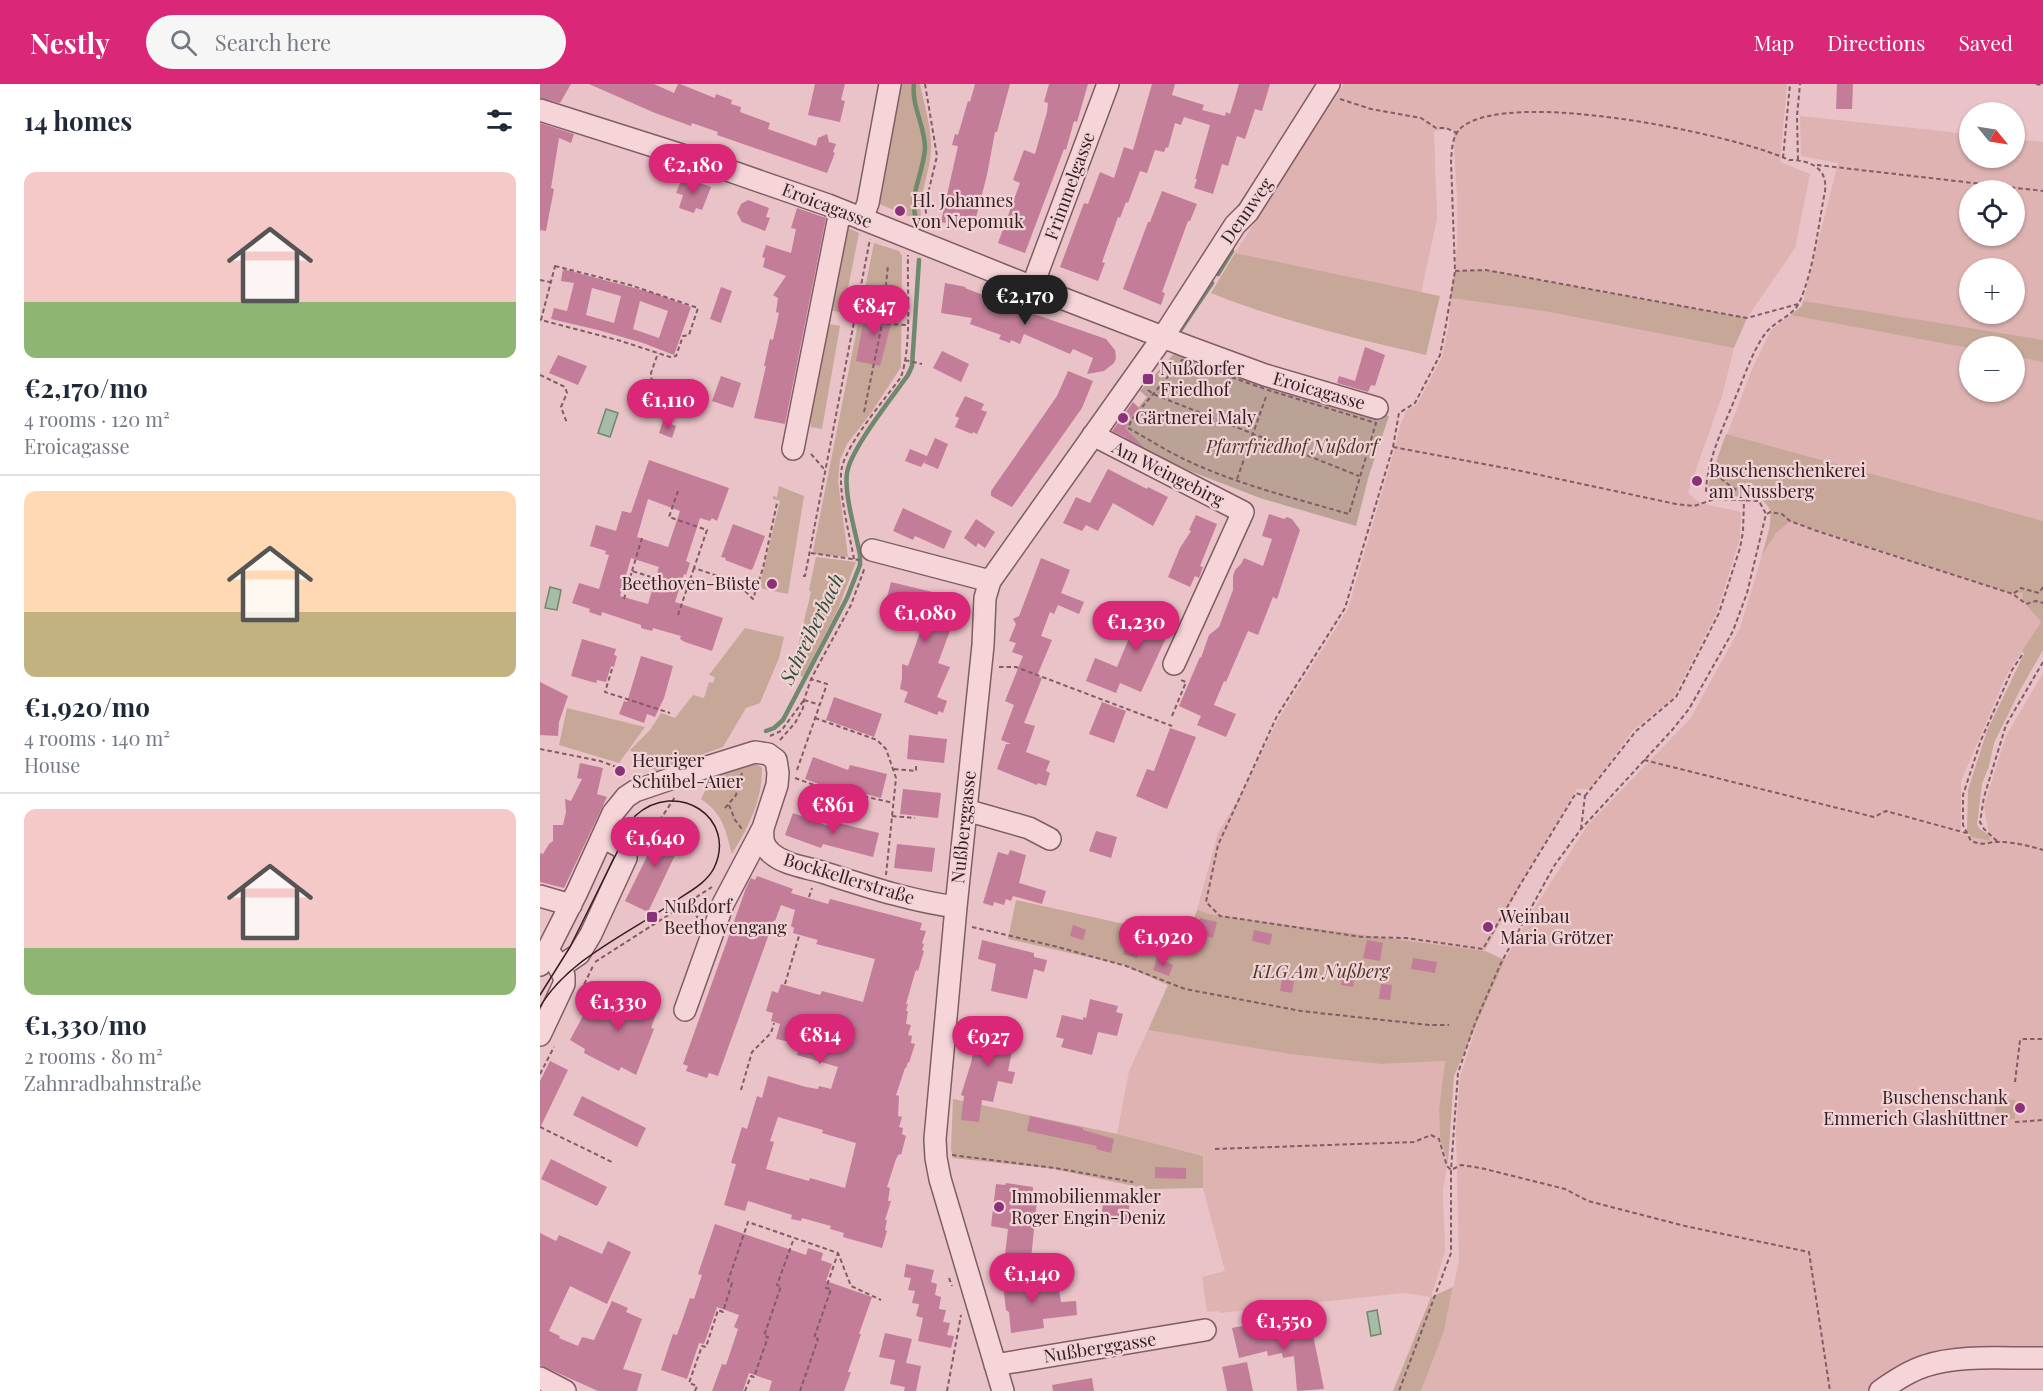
<!DOCTYPE html>
<html lang="en">
<head>
<meta charset="utf-8">
<style>
  :root { --surface:#fff; --page:#f6f6f7; --text:#1f2937; --muted:#747a83; --line:#e0e1e3; --accent:#db2777 }
  body { margin:0; font-family:"Playfair Display",serif; background:var(--page); color:var(--text); height:100vh; display:flex; flex-direction:column; font-size:22px; white-space:nowrap }
  * { box-sizing:border-box; margin:0 }
  p { font-size:20px; color:var(--muted) }
  .icon { flex:none; width:33px; height:33px; fill:none; stroke:currentColor; stroke-width:2; stroke-linecap:round; stroke-linejoin:round }
  .map { position:relative; flex:1; overflow:hidden }
  .panel { display:flex; flex-direction:column; background:var(--surface); width:540px }
  .panel>* { flex:none }
  .needle { width:39px; rotate:120deg }
  .tools { position:absolute; left:1419px; top:18px; display:grid; gap:12px }
  .tools a { display:grid; place-items:center; width:66px; height:66px; border-radius:50%; background:var(--surface); box-shadow:0 2px 4px #0004; font-size:30px }
  .price { position:absolute; translate:-50% -51px; padding:0 14px; border-radius:21px; background:var(--accent); color:#fff; font-size:20px; line-height:39px; filter:drop-shadow(0 2px 3px #0008) }
  .price::after { content:''; position:absolute; left:50%; top:36px; width:18px; height:14px; margin-left:-9px; background:inherit; clip-path:polygon(0 0,100% 0,50% 100%) }
  .price.selected { background:#222; color:#fff }
  ul { padding:0; list-style:none }
  li { display:grid; align-content:center; gap:12px; height:318px; padding:0 24px }
  li+li { border-top:2px solid var(--line) }
  li span { display:grid; place-items:center; height:186px; border-radius:12px; color:#555 }
  li>.icon { margin-inline-start:auto }
  span .icon { width:108px; height:108px; fill:#fffc; stroke-width:1 }
  li b { font-size:26px }
  h2 { display:flex; justify-content:space-between; align-items:center; height:72px; padding:0 24px; font-size:26px }
  header { display:flex; align-items:center; gap:36px; box-sizing:border-box; height:84px; padding:0 30px; background:var(--accent); color:#fff }
  header strong { font-size:28px }
  nav { display:flex; gap:33px; margin-inline-start:auto; font-size:21px }
  .search { width:420px; height:54px; background:var(--page); display:flex; align-items:center; gap:15px; box-sizing:border-box; padding:0 21px; border-radius:33px; color:var(--muted); font-size:22px }
  main { display:flex; flex:1; min-height:0 }
  .map>svg:first-child { display:block }
  .farmland { fill:#deb3b1; fill-rule:evenodd }
  .green { fill:#c6a798 }
  .cemetery { fill:#bba297 }
  .water { fill:#a7bca5; stroke:#6e896d; stroke-width:1.5 }
  .lines { fill:none; stroke-linecap:round; stroke-linejoin:round }
  .stream { stroke:#6e896d; stroke-width:4.5 }
  .building { fill:#c37d98; fill-rule:evenodd }
  .minor-casing { stroke:#815c66; stroke-width:24 }
  .path { stroke:#815c66; stroke-width:2; stroke-dasharray:4.5 3; stroke-linecap:butt }
  .minor { stroke:#f5d5d8; stroke-width:21 }
  .tram { stroke:#331e25; stroke-width:1.5 }
  .poi-dot { fill:#8a3279; stroke:#f1d2d5; stroke-width:2 }
  .labels { text-anchor:middle; stroke-width:4.5; stroke-linejoin:round; paint-order:stroke }
  .street-label { font-size:18px; fill:#331e25; stroke:#f1d2d5 }
  .poi-label { font-size:18px; fill:#331e25; stroke:#f1d2d5; text-anchor:start }
  .park-label { font-size:18px; font-style:italic; fill:#4d3827; stroke:#f1d2d5 }
  .water-label { font-size:20px; font-style:italic; fill:#2f5134; stroke:#f1d2d5 }
</style>
</head>
<body>
<header>
<strong>Nestly</strong>
<div class="search"><svg class="icon" aria-label="search" viewBox="0 0 24 24"><circle cx="10" cy="10" r="6"/><path d="M15 15l6 6"/></svg>Search here</div>
<nav><a>Map</a><a>Directions</a><a>Saved</a></nav>
</header>
<main>
<section class="panel">
<h2>14 homes<svg class="icon" aria-label="filters" viewBox="0 0 24 24"><path d="M4 7h16M4 17h16"/><circle cx="9" cy="7" r="2"/><circle cx="15" cy="17" r="2"/></svg></h2>
<ul>
<li><span style="background:linear-gradient(#f6c9c9 70%,#8fb573 0)"><svg class="icon" aria-label="home" viewBox="0 0 24 24"><path d="M3 11l9-7 9 7M6 9v11h12V9"/></svg></span><div><b>€2,170/mo</b><p>4 rooms · 120 m²</p><p>Eroicagasse</p></div></li>
<li><span style="background:linear-gradient(#ffd9b3 65%,#c2b280 0)"><svg class="icon" aria-label="home" viewBox="0 0 24 24"><path d="M3 11l9-7 9 7M6 9v11h12V9"/></svg></span><div><b>€1,920/mo</b><p>4 rooms · 140 m²</p><p>House</p></div></li>
<li><span style="background:linear-gradient(#f6c9c9 75%,#8fb573 0)"><svg class="icon" aria-label="home" viewBox="0 0 24 24"><path d="M3 11l9-7 9 7M6 9v11h12V9"/></svg></span><div><b>€1,330/mo</b><p>2 rooms · 80 m²</p><p>Zahnradbahnstraße</p></div></li>
</ul>
</section>
<div class="map">
<svg width="1503" height="1307" viewBox="0 0 1503 1307">
  <rect width="100%" height="100%" fill="#e9c3c7"/>
  <path class="farmland" d="M804,0H1247L1240,78L1270,90L1255,164L1207,234L946,186L915,187L917,160V112L913,45L894,47L897,135L881,209L695,169Z
    M1260,32L1429,50L1430,74H1474L1475,55L1503,58V499L1501,538L1466,592L1421,697V750L1450,757L1444,722L1466,652L1503,589V1264L1407,1266L1352,1289L1328,1307H881L904,1247L919,1177L916,1046L920,993L935,946L965,876L990,831L1047,742L1150,635L1200,544L1222,471L1231,438L1230,425L1221,415L1216,412L1192,413L1179,411L1172,408L1168,401L1212,285L1231,246L1262,222L1298,79L1261,72ZM1430,106H1474V152H1430ZM1430,184H1474V230H1430ZM1430,262H1474V308H1430Z
    M910,214L1004,227L1194,264L1182,312L1148,408L1155,416L1169,421L1201,428L1200,454L1177,528L1133,614L1093,646L1050,705H1037L993,778L945,867L674,831L657,826L678,749L700,712L739,634L808,525L855,364L860,342L866,327L877,321L902,273L909,241Z
    M608,946L749,970L841,980L905,977L899,1025L900,1053L908,1078L903,1106L905,1168L891,1213L863,1209L680,1229L679,1227L667,1228L662,1193L685,1187L663,1104V1072L577,1050L589,987Z"/>
  <path class="green" d="M355,0H380C385,25 394,50 390,76C387,95 379,113 381,132L371,133L332,117Z
    M304,142L319,149L303,229L286,225Z
    M334,159L359,167L362,172L361,283L331,329L307,360L300,376L298,397L308,473L275,470L273,467Z
    M695,169L900,212L886,271C813,254 741,237 671,209Z
    M946,186L1207,234L1194,264L1004,227L910,214L915,187Z
    M1263,217L1503,256V278L1475,272L1474,262L1429,264L1251,231L1262,222Z
    M284,239L300,242L282,345L271,343L268,318Z
    M1186,350L1503,437V566L1480,606L1454,659L1449,682L1442,700L1437,741L1440,745L1449,751L1450,757L1432,753L1427,748L1428,706L1447,647L1484,570L1482,567L1501,538L1482,515L1483,508L1473,510L1250,437L1236,449L1222,471C1225,461 1229,449 1230,439C1236,394 1183,427 1168,401Z
    M239,402L264,412L248,510L219,504L240,417L233,415V412L237,413Z
    M276,473L316,478L298,525L263,593L252,587L271,508L269,506Z
    M205,544L244,553L239,574L220,619L206,624L183,663L116,687L90,666L110,646L121,629L135,634L153,611L164,614L169,598L173,599L175,593L169,591Z
    M27,624L105,643L79,679L19,661Z
    M217,680L222,684C222,717 209,742 192,770C185,745 184,731 161,715L172,693Z
    M476,816L647,854L657,826L674,831L945,867L965,876L914,992L908,1078L900,1053L899,1025L905,977L841,980L749,970L608,946L628,901L583,881L468,855Z
    M413,1015L577,1050L663,1072V1104L608,1105L514,1085L413,1074L411,1065Z
    M1475,1016V1035L1454,1037L1456,1017Z
    M913,1203L904,1247L881,1307H853L891,1213Z"/>
  <path class="cemetery" d="M639,264L742,299L849,332L829,391L816,442L720,414L650,387L585,356L590,349L585,344L588,336L607,313L600,307Z"/>
  <path class="water" d="M66,325L78,329L70,353L58,349Z
    M10,503L21,506L17,526L5,524Z
    M837,1226L841,1250L831,1252L827,1228Z"/>
  <g class="lines">
    <path class="stream" d="M374,0C371,21 385,42 385,64C384,81 377,96 374,114C374,119 374,126 375,132
      M678,190L692,167
      M639,248L672,199
      M226,647L234,644L243,636L307,514L320,481V471C316,449 304,411 307,389C310,366 353,312 368,291L372,282L379,176"/>
  </g>
  <path class="building" d="M0,0H31L20,19L0,14Z
    M49,0H114L134,9L138,0H140L175,14L176,10L192,16L191,20L201,23L200,28L230,39L228,45L276,62L278,54L287,50L289,58L296,60L293,68L295,69L287,89L177,51L178,48L152,39L151,42L115,29Z
    M275,0H305L301,16L305,17L300,38L268,31Z
    M435,0H470L457,48H455L447,91L433,145L401,138L418,62L412,61L415,50L418,51L428,17L430,18Z
    M509,0H548L537,38L534,37L526,66L524,65L485,169L458,159L480,99L473,96L484,66L495,70L507,28L508,19L504,18Z
    M612,0H635L632,11L664,21L662,26L685,32L686,28L690,30L699,0H730L722,27L715,25L705,55L697,52L688,82L682,80L673,110L654,104L657,95H655L670,41L644,33L641,41L635,39L628,64L626,63L624,68L615,66L607,89L600,87L588,119L586,118L580,134L578,133L562,178L565,179L558,197L520,183L544,119L548,120L560,88L574,94L584,63L593,66Z
    M1297,0H1313L1312,25H1296Z
    M0,39L34,50L31,59L19,54L11,104L14,105L6,147L0,146Z
    M142,94L148,97L149,95L171,103L162,126L156,124L154,129L139,124L143,111L136,109Z
    M622,107L657,120L650,137H648L622,208L625,209L621,221L583,205L608,138H610Z
    M208,116L229,124L226,133L230,134L225,147L202,138L197,129L201,120Z
    M257,124L286,134L245,340L214,334L226,282H224L230,255L233,256L239,229L236,228L238,214L233,211L246,192L223,183L225,174L222,173L226,161L251,169L256,145L251,144Z
    M23,185L113,209L151,223L134,271L103,259L58,246L11,235L14,224L27,227L34,199L21,197ZM52,204L81,212L74,239L46,231ZM100,217L128,227L119,254L93,245Z
    M405,199L426,203L425,204L471,222L566,255L575,266L576,274L574,279L564,287L547,290L553,274L533,265L530,270L484,250L480,260L471,256L470,259L459,255L461,251L430,240L432,234L401,229Z
    M181,203L192,207L181,239L170,235Z
    M326,224L352,226L350,244L340,282L316,277Z
    M825,263L845,271L835,302L831,301L828,308L797,299L799,292L815,297Z
    M402,267L429,280L421,298L393,284Z
    M18,271L47,282L38,301L9,289Z
    M528,287L553,297L542,324L472,423L451,412V407L517,312Z
    M181,292L201,299L193,324L172,317Z
    M425,312L444,320L441,326L447,328L437,350L433,348L432,350L415,343L419,334L415,332Z
    M593,318L599,324L588,336L590,338L585,344L604,363L572,347Z
    M123,337L136,342L132,354L119,349Z
    M395,354L408,360L398,385L384,379L386,375L381,383L365,377L370,365L387,372Z
    M109,376L189,404L177,437L172,434L170,437L160,434L146,477L150,479L146,491L144,490L135,518L183,534L172,567L145,558L140,555L141,552L113,544L112,547L101,544V541L62,528L61,532L49,528L50,525L32,519L39,499L59,505L69,471L65,470L66,467L50,462L56,441L76,447L82,427L91,429ZM108,415L140,427L128,463L97,453ZM91,474L119,483L108,520L80,512Z
    M568,385L607,405L608,403L628,413L613,442L573,419L558,447L546,441L542,447L523,439L536,413L550,419Z
    M363,424L412,447L404,465L375,452L373,456L353,447Z
    M729,430L744,435L747,433L752,435L760,446L737,515L733,513L718,551L708,547L686,598L684,597L674,621L696,630L686,653L657,641L661,632L639,622L660,573L661,574L669,551L679,543L693,506V492L695,486L701,480L704,474L723,482L732,455L722,452Z
    M656,431L677,440L660,482L663,483L659,494L655,492L650,503L628,493L640,464L651,447L649,446Z
    M436,435L455,448L445,464L438,459L436,463L424,454Z
    M193,440L225,452L213,484L211,486L185,476L186,474L181,473Z
    M501,474L530,486L521,509L544,518L539,530L518,521L514,530L510,528L501,552L512,556L497,592L502,594L484,639L495,642L486,668L510,677L506,687L510,689L506,702L498,699L497,701L457,685L466,660H471L461,656L474,621L465,617L483,572L472,568L476,559L469,557L476,540L473,535L479,532Z
    M351,498L413,513L412,517L422,520L415,546L411,544L398,579L410,583L397,613L407,617L403,629L399,627L397,631L364,618L368,608L360,605L362,594V580L368,582L385,535L344,525Z
    M604,518L636,532L601,608L580,599L576,609L546,597L555,574L577,583Z
    M42,555L76,565L74,571L77,572L74,583L71,582L66,598L57,596L56,599L31,592Z
    M101,572L133,582L124,614L115,633L107,630L104,639L79,630L84,617L87,618Z
    M0,598L28,612L19,638L18,652L0,651Z
    M294,613L342,630L334,653L286,636Z
    M562,618L586,627L574,659L549,650Z
    M630,644L656,653L627,725L596,712L607,685L614,687Z
    M369,651L407,655L404,679L367,675Z
    M273,673L308,686L310,681L347,690L341,714L302,704L301,708L265,695Z
    M40,679L63,684L57,710L67,713L24,804L0,798V769L3,770L9,760L13,757V741H23L26,728L25,715L31,717L42,695L37,694Z
    M363,705L401,709L398,734L360,730Z
    M253,729L288,742L290,737L339,749L333,773L283,760L281,764L245,751Z
    M123,740L145,750L108,828L85,817Z
    M556,747L577,753L571,774L549,767Z
    M357,760L395,764L392,788L354,784Z
    M470,766L486,771L479,799L506,807L502,820L473,812L471,817L466,815L464,821L454,818L453,822L443,819L458,768L468,771Z
    M217,792L253,805L251,809L288,820L290,815L382,839L380,846L386,847L382,859L384,860L382,866L384,867L378,887L376,886L374,892L366,920H368L366,927H368L366,940L371,941L368,951L372,952L371,959L375,960L369,979L368,978L366,984H365L356,1011L359,1012L358,1032L362,1033L359,1043L363,1044L362,1050L366,1052L361,1071L359,1070L356,1075L347,1103L350,1104L348,1117H351L345,1136H347L345,1146L347,1147L342,1164L303,1153L304,1149L290,1145L291,1142L262,1134L261,1137L251,1135L252,1131L208,1117L205,1127L184,1121L196,1080L191,1079L202,1043L207,1045L217,1012L222,1014L228,992L266,1003L278,1005L279,1002L291,1005L298,983L257,971L260,960L236,955L240,940L231,937L233,929L226,927L232,907L238,909L241,900L280,911L282,907L323,918L335,875L276,860L278,856L253,849L254,844L251,842L255,826L241,821L235,837L234,836L178,992L169,989L167,994L146,987L148,982L143,980L206,804L211,794L215,796ZM238,1033L283,1046L282,1049L316,1059L305,1104L270,1094L269,1097L226,1085L234,1058L230,1057Z
    M660,834L677,838L673,854L657,850Z
    M533,841L546,846L543,856L530,852Z
    M714,846L732,850L730,861L712,857Z
    M588,855L602,860L597,874L583,870Z
    M442,856L494,869V873L507,876L504,888L494,885L487,915L451,907L456,880L438,875Z
    M827,856L843,859L840,877L823,874Z
    M617,874L633,881L629,892L613,886Z
    M873,874L897,878L895,889L871,885Z
    M803,888L815,890L813,903L801,901Z
    M742,895L754,897L752,909L740,907Z
    M841,900L852,901L850,916L839,915Z
    M103,907L121,917L111,944L114,945L96,991L81,983L79,987L44,969L45,965L30,956L52,915L68,921L70,918L91,929Z
    M550,915L578,922L576,928L583,930L577,952L558,948L552,971L521,963L524,955L516,953L522,931L543,936V933L546,934Z
    M440,936L477,943L468,987L475,988L472,1000L458,997L453,1018L442,1016L439,1038L421,1036L424,1012L421,1011L431,979Z
    M10,977L28,986L0,1044V997Z
    M42,1012L106,1044L97,1063L33,1031Z
    M490,1032L543,1044V1046L574,1055L571,1069L556,1065L557,1062L487,1047Z
    M11,1075L67,1103L57,1122L1,1095Z
    M615,1083L646,1084V1095L615,1094Z
    M466,1099L493,1103L492,1116H497L491,1175L465,1171L468,1145L451,1142L456,1100L465,1101Z
    M564,1109L590,1112L588,1139L561,1136Z
    M175,1140L266,1171L268,1164L283,1169L281,1176L292,1180L286,1197L332,1213L319,1250H321L308,1288H311L304,1307H229L232,1297L209,1289L203,1307H172L182,1280L186,1281L198,1245L194,1243L199,1231L177,1223L164,1260L159,1259L147,1295L121,1286L133,1250L137,1251L150,1214L154,1215L162,1191L158,1190Z
    M0,1149L16,1157L19,1151L62,1170L68,1157L91,1168L67,1220L30,1202L9,1247L20,1252L19,1254L38,1262L42,1253L54,1256L72,1217L88,1224L86,1228L102,1235L83,1285L102,1290L97,1307H58L0,1281Z
    M366,1180L394,1186L391,1198L397,1200L395,1211L401,1213L399,1225L406,1226L403,1238L410,1239L407,1251L414,1252L411,1264L378,1257L383,1234L376,1232L379,1220L372,1219L375,1207L368,1206L371,1194L364,1193Z
    M486,1189L488,1204L493,1203V1209L519,1205L521,1218L536,1217L537,1231L503,1235L504,1244L471,1249L469,1228L466,1226L462,1192Z
    M718,1239L720,1251L771,1241L784,1305L757,1307L754,1272L743,1274L742,1269L728,1272L727,1267L699,1274L692,1244Z
    M345,1249L372,1255L366,1279L381,1282L376,1307H364L365,1303L350,1300L355,1276L339,1273Z
    M707,1278L713,1307H687L682,1283Z
    M552,1294L554,1307H513L512,1301Z"/>
  <g class="lines">
    <g class="minor-casing">
      <path id="minor" d="M0,26L167,79L288,121L485,200L646,262L725,291L837,324
        M322,135L328,119L350,0
        M492,203L568,0
        M553,351L703,428L634,580
        M253,365L300,127
        M332,466L450,497
        M426,726L489,744L510,755
        M223,744C222,755 223,762 231,769C245,781 265,783 282,788C326,802 370,817 416,823
        M0,812L31,821
        M0,881L37,808L73,729L86,713L95,707L151,688L215,668L228,670L236,676L238,689L237,701L223,744L183,820L145,926
        M20,883L39,870L51,850L86,774L83,764L62,753
        M0,951L24,900V892L12,872
        M455,1281L665,1246
        M0,1294L25,1307
        M463,1307L400,1095L396,1074L395,1055L416,823L443,561L445,514L450,497L623,253L695,141L708,128L789,0
        M1340,1307C1354,1297 1369,1287 1385,1282C1420,1270 1466,1275 1503,1274"/>
    </g>
    <path class="path" d="M385,0L397,72L385,122L388,141
      M1496,0L1503,1
      M800,15L831,25L881,34L896,44H906L917,49
      M1243,74L1250,0
      M1258,76L1257,32L1260,0
      M1277,81L1503,107
      M15,182L90,201L158,224L149,251L143,252L136,272L130,273L81,257L1,236Z
      M915,187L946,186L1207,234L1258,220
      M0,196L10,198
      M324,238L366,241
      M365,276L382,280
      M642,276L728,306L836,339L809,430C750,413 687,398 632,369C617,361 603,352 588,344L592,335Z
      M0,291L25,303L27,309L21,323L27,339
      M608,306L613,310L819,392
      M113,317L107,311L112,299L111,289L118,269
      M324,328L342,240L348,181
      M853,363L981,387L1136,420L1154,422L1175,415L1219,417L1226,430L1207,509L1193,547L1149,625L1133,645L1041,745L1014,782L961,879L935,939L918,989L911,1086V1169L859,1307
      M271,370L285,386
      M1172,382C1180,398 1196,405 1210,415
      M697,395L727,310
      M138,407L129,433L167,446L154,484L196,498L213,515L223,484L237,419
      M1227,430L1230,428L1242,430L1250,437L1277,447L1473,510
      M271,469L319,476
      M314,475C310,452 297,404 302,383C308,358 345,315 361,293C372,262 367,206 368,171
      M92,487L102,454
      M263,492H265L330,155
      M1503,503L1499,509L1481,504L1473,510L1486,520L1496,517L1503,519
      M84,515L92,487L147,504
      M138,531L154,484
      M1482,571L1472,586L1441,656L1423,711V741L1431,757C1447,763 1447,757 1460,758C1473,758 1490,762 1503,766
      M459,583H476L632,642
      M72,585L65,608L130,629
      M264,616L280,621
      M632,632L646,598L641,596
      M275,634L337,656L346,665L356,694L346,791
      M230,652L241,647L264,616
      M240,656L255,639L263,624L264,616L271,595L311,521L325,483
      M0,665L60,677L79,684L85,692
      M1104,676L1334,733L1346,727L1426,749
      M354,685L376,687V680
      M257,686L287,600L271,595
      M255,694L304,712L306,708L353,719
      M1045,712L1096,647L1136,613L1179,529L1200,464L1203,448L1204,416
      M189,721L195,736L202,745
      M185,724L196,711L202,689
      M352,732L375,734
      M1041,745L1045,712L1036,709L980,801L943,865L866,854L822,853L680,832L666,818L678,761L737,632L805,524L853,363L859,329L875,319L900,271L905,246L915,187L911,77C912,65 912,51 922,43C971,4 1194,50 1249,76C1270,76 1288,84 1285,107C1278,143 1274,186 1259,219C1252,233 1234,237 1225,250C1212,268 1205,291 1196,312C1184,342 1167,375 1166,408L1175,415
      M96,751L109,758
      M1457,757L1444,745L1440,738L1444,713L1466,641L1503,578
      M103,770L118,739L135,713
      M269,813L272,804
      M147,820L158,834
      M432,843L514,862L586,882L645,905L761,927L889,941H909
      M55,878L172,803
      M245,900L259,852
      M41,907L53,882
      M0,990L14,963
      M1475,998L1480,956L1484,955H1503
      M201,1006L212,968L231,949L234,939
      M1475,1038L1503,1036
      M0,1043L74,1079
      M675,1065L874,1058L891,1051L899,1055L907,1082L911,1086L921,1081L941,1084L1025,1105L1048,1117L1145,1142L1269,1168L1290,1307
      M412,1071L515,1084L593,1098
      M409,1194L412,1202
      M155,1307L157,1302L149,1299L162,1262L166,1263L178,1226L183,1228L192,1199L188,1197L208,1138L298,1169L311,1202L341,1216
      M205,1307L211,1292L214,1293L228,1253L224,1252L241,1202L237,1201L254,1154
      M260,1307L278,1255L274,1254L291,1205L286,1204L298,1169
      M407,1307L421,1231"/>
    <use href="#minor" class="minor"/>
    <path class="tram" d="M0,911L30,863L95,732C137,694 198,734 174,784C167,798 152,806 140,814C94,847 28,874 0,923"/>
  </g>
  <g class="poi-dot">
    <circle cx="360" cy="127" r="6"/>
    <rect x="602" y="289" width="12" height="12" rx="3"/>
    <circle cx="583" cy="334" r="6"/>
    <circle cx="1157" cy="397" r="6"/>
    <circle cx="232" cy="500" r="6"/>
    <circle cx="80" cy="687" r="6"/>
    <rect x="106" y="827" width="12" height="12" rx="3"/>
    <circle cx="948" cy="843" r="6"/>
    <circle cx="1480" cy="1024" r="6"/>
    <circle cx="459" cy="1123" r="6"/>
  </g>
  <g class="labels">
    <g class="street-label">
      <text transform="translate(530 102) rotate(-70)" y="6">Frimmelgasse</text>
      <text transform="translate(287 122) rotate(21)" y="6">Eroicagasse</text>
      <text transform="translate(707 127) rotate(-55)" y="6">Dennweg</text>
      <text transform="translate(779 307) rotate(16)" y="6">Eroicagasse</text>
      <text transform="translate(628 390) rotate(27)" y="6">Am Weingebirg</text>
      <text transform="translate(424 743) rotate(-84)" y="6">Nußberggasse</text>
      <text transform="translate(309 795) rotate(17)" y="6">Bockkellerstraße</text>
      <text transform="translate(560 1264) rotate(-9)" y="6">Nußberggasse</text>
    </g>
    <g class="poi-label">
      <text x="372" y="123">Hl. Johannes<tspan x="372" dy="21">von Nepomuk</tspan></text>
      <text x="620" y="291">Nußdorfer<tspan x="620" dy="21">Friedhof</tspan></text>
      <text x="595" y="340">Gärtnerei Maly</text>
      <text x="1169" y="393">Buschenschenkerei<tspan x="1169" dy="21">am Nussberg</tspan></text>
      <text x="220" y="506" text-anchor="end">Beethoven-Büste</text>
      <text x="92" y="683">Heuriger<tspan x="92" dy="21">Schübel-Auer</tspan></text>
      <text x="124" y="829">Nußdorf<tspan x="124" dy="21">Beethovengang</tspan></text>
      <text x="960" y="839">Weinbau<tspan x="960" dy="21">Maria Grötzer</tspan></text>
      <text x="1468" y="1020" text-anchor="end">Buschenschank<tspan x="1468" dy="21">Emmerich Glashüttner</tspan></text>
      <text x="471" y="1119">Immobilienmakler<tspan x="471" dy="21">Roger Engin-Deniz</tspan></text>
    </g>
    <g class="park-label">
      <text x="752" y="369">Pfarrfriedhof Nußdorf</text>
      <text x="781" y="894">KLG Am Nußberg</text>
    </g>
    <g class="water-label">
      <text transform="translate(272 545) rotate(-64)" y="7">Schreiberbach</text>
    </g>
  </g>
</svg>
<div class="tools">
<a><svg class="needle" viewBox="-14 -14 28 28"><path d="M0-13l5 13h-10z" fill="#e53935"/><path d="M0 13l5-13h-10z" fill="#747a83"/></svg></a>
<a><svg class="icon" aria-label="locate" viewBox="0 0 24 24"><circle cx="12" cy="12" r="6"/><path d="M12 2v4M12 18v4M2 12h4M18 12h4"/></svg></a>
<a>+</a>
<a>−</a>
</div>
<b class="price" style="left:153px;top:111px">€2,180</b>
<b class="price selected" style="left:485px;top:242px">€2,170</b>
<b class="price" style="left:334px;top:252px">€847</b>
<b class="price" style="left:128px;top:346px">€1,110</b>
<b class="price" style="left:385px;top:559px">€1,080</b>
<b class="price" style="left:596px;top:568px">€1,230</b>
<b class="price" style="left:293px;top:751px">€861</b>
<b class="price" style="left:115px;top:784px">€1,640</b>
<b class="price" style="left:623px;top:883px">€1,920</b>
<b class="price" style="left:78px;top:948px">€1,330</b>
<b class="price" style="left:280px;top:981px">€814</b>
<b class="price" style="left:448px;top:983px">€927</b>
<b class="price" style="left:492px;top:1220px">€1,140</b>
<b class="price" style="left:744px;top:1267px">€1,550</b>
</div>
</main>
</body>
</html>
